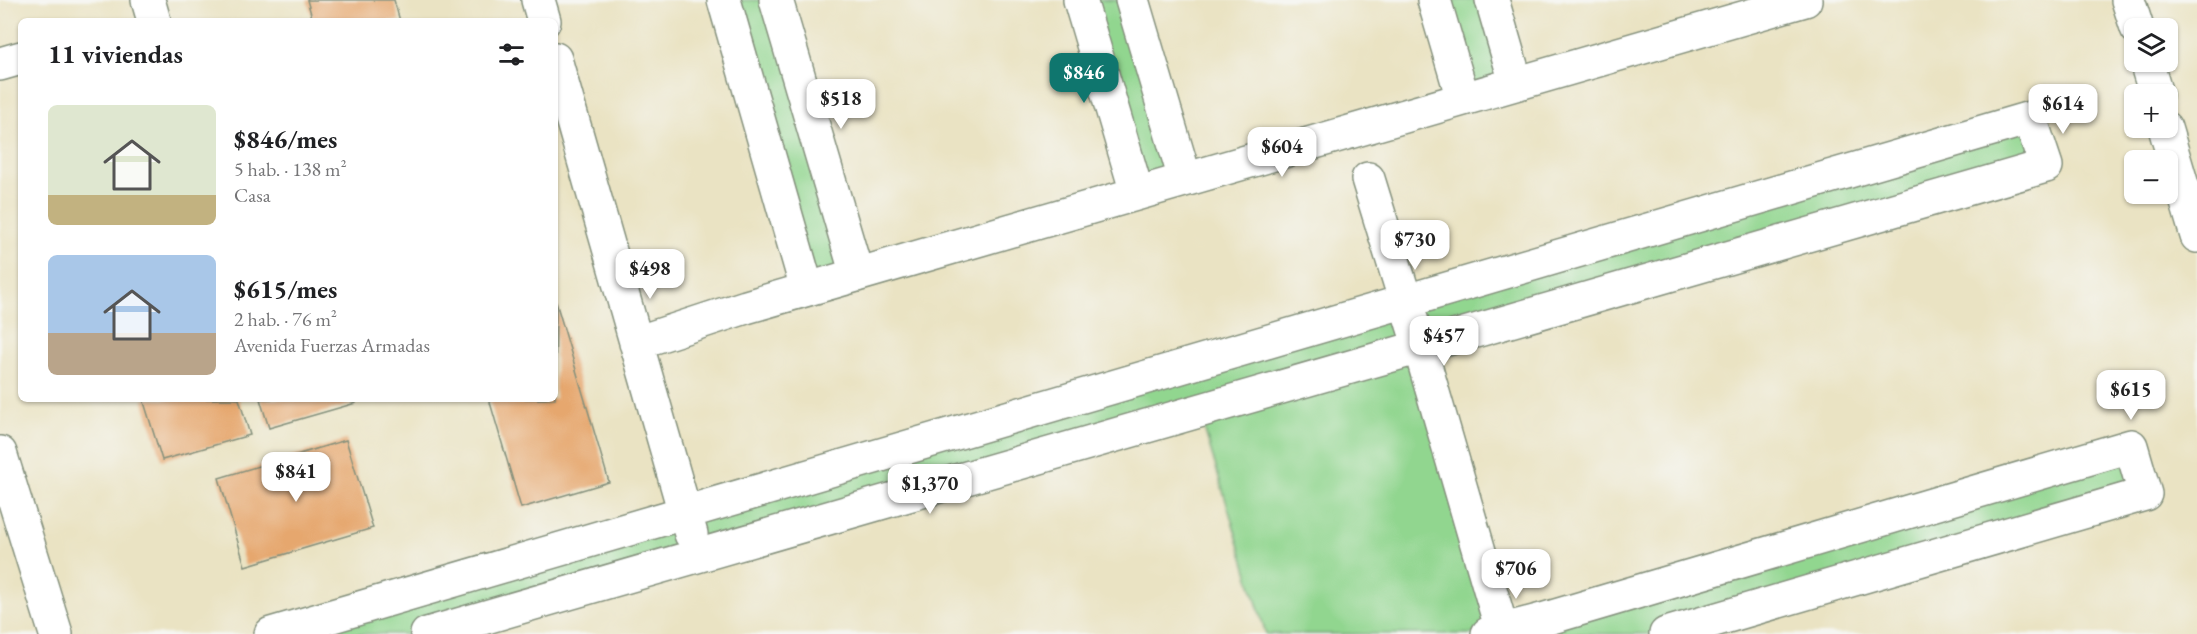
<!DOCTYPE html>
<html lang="es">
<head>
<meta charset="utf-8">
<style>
  :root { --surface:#fff; --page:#f2f2f2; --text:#202124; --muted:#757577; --accent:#0f766e }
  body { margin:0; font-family:"EB Garamond",serif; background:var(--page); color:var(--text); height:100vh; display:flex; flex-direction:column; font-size:22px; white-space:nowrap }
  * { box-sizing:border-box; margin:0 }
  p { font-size:20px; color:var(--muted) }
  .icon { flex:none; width:33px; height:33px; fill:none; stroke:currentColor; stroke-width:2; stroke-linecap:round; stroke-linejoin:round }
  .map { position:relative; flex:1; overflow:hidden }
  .panel { position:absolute; left:18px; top:18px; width:540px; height:384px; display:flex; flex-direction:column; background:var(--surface); border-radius:9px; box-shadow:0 2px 4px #0004 }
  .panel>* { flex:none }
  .controls { position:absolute; left:2124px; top:18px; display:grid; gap:12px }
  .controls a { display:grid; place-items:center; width:54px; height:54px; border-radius:9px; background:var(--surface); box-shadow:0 2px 4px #0004; font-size:30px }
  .price { position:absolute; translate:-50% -51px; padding:0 14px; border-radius:12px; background:#fff; color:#222; font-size:20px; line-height:39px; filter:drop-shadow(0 2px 3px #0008) }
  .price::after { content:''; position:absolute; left:50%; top:36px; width:18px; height:14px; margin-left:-9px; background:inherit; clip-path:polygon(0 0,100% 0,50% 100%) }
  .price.current { background:var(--accent); color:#fff }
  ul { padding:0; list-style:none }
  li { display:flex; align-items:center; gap:18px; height:150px; padding:0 30px }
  li span { display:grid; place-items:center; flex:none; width:168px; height:120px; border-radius:9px; color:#555 }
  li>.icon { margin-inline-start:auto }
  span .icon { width:72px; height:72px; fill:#fffc; stroke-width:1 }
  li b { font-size:26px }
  h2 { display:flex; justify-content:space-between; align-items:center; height:72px; padding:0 30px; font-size:26px }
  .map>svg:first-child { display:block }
  .green { fill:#91d68f; stroke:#588a62; stroke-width:1.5 }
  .building { fill:#e6a76e }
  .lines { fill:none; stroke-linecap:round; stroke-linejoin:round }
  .minor-casing { stroke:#84907c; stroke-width:36 }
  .tertiary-casing { stroke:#84907c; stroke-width:36 }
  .minor { stroke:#fff; stroke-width:33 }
  .tertiary { stroke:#fff; stroke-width:33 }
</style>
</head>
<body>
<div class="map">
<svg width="2197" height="634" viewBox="0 0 2197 634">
  <rect width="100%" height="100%" fill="#f6f6f2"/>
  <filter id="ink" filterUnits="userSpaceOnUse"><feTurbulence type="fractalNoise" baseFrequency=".0167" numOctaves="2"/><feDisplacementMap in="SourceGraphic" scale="12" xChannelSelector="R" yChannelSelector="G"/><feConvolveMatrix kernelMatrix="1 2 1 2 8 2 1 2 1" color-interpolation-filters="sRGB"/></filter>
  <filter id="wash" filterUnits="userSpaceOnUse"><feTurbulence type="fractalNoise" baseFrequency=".008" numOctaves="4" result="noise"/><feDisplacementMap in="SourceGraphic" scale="24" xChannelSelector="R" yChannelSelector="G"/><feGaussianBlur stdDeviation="1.35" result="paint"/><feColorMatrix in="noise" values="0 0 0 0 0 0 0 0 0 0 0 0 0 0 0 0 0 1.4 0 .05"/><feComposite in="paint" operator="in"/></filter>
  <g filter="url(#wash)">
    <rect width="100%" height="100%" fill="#eae3c3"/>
    <path class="green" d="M724,0H776L857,275L807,289Z
      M1080,0H1132L1185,179L1137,193Z
      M1434,0H1492L1516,83L1463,99Z
      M2030,118L2046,166L1419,347L1503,631L2131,446L2145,494L1666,634H1266L1199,411L427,634H271Z"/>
    <g id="blocks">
      <path class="building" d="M307,0H394L400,21H313Z
        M556,302L609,482L521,508L489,399H555Z
        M143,399H239L250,435L162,460Z
        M260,399H355L356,403L269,428Z
        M346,440L373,528L245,566L219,478Z"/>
    </g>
  </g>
  <g filter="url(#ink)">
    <use href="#blocks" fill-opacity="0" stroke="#84907c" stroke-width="1.5"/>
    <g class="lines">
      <g class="minor-casing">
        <path id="minor" d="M148,0L154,21
          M538,0L544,21
          M724,0L807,289
          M776,0L857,275
          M1080,0L1137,193
          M1132,0L1185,179
          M1434,0L1463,99
          M1492,0L1516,83
          M555,59L691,534
          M0,64L21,58
          M1368,179L1420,348L1503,634
          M636,343L746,307L1805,0
          M0,453L56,634
          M271,634L2030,118L2046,166L427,634
          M1488,634L1542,620L2131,446L2145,494L1666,634"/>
      </g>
      <g class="tertiary-casing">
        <path id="tertiary" d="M2128,0L2137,28
          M2146,62L2156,94
          M2165,128L2197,236"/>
      </g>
      <use href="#minor" class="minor"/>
      <use href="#tertiary" class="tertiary"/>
    </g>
  </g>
</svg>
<div class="controls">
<a><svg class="icon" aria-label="layers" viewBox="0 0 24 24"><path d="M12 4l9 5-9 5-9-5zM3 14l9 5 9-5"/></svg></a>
<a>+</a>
<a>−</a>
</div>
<b class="price current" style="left:1084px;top:104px">$846</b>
<b class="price" style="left:841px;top:130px">$518</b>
<b class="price" style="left:2063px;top:135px">$614</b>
<b class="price" style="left:1282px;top:178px">$604</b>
<b class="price" style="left:1415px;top:271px">$730</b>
<b class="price" style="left:650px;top:300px">$498</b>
<b class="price" style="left:1444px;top:367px">$457</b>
<b class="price" style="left:2131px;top:421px">$615</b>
<b class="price" style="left:296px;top:503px">$841</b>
<b class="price" style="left:930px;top:515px">$1,370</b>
<b class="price" style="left:1516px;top:600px">$706</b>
<section class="panel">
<h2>11 viviendas<svg class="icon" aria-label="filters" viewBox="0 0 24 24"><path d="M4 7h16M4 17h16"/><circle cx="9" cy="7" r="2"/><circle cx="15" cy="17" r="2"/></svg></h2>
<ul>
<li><span style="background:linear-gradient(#dfe7d0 75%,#c2b280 0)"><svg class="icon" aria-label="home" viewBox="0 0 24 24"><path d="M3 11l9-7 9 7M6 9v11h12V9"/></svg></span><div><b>$846/mes</b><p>5 hab. · 138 m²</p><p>Casa</p></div></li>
<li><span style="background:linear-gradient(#a9c7e8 65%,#b9a48a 0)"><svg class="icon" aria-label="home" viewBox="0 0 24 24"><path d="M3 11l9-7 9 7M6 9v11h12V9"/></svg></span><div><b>$615/mes</b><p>2 hab. · 76 m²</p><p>Avenida Fuerzas Armadas</p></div></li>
</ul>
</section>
</div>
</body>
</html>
